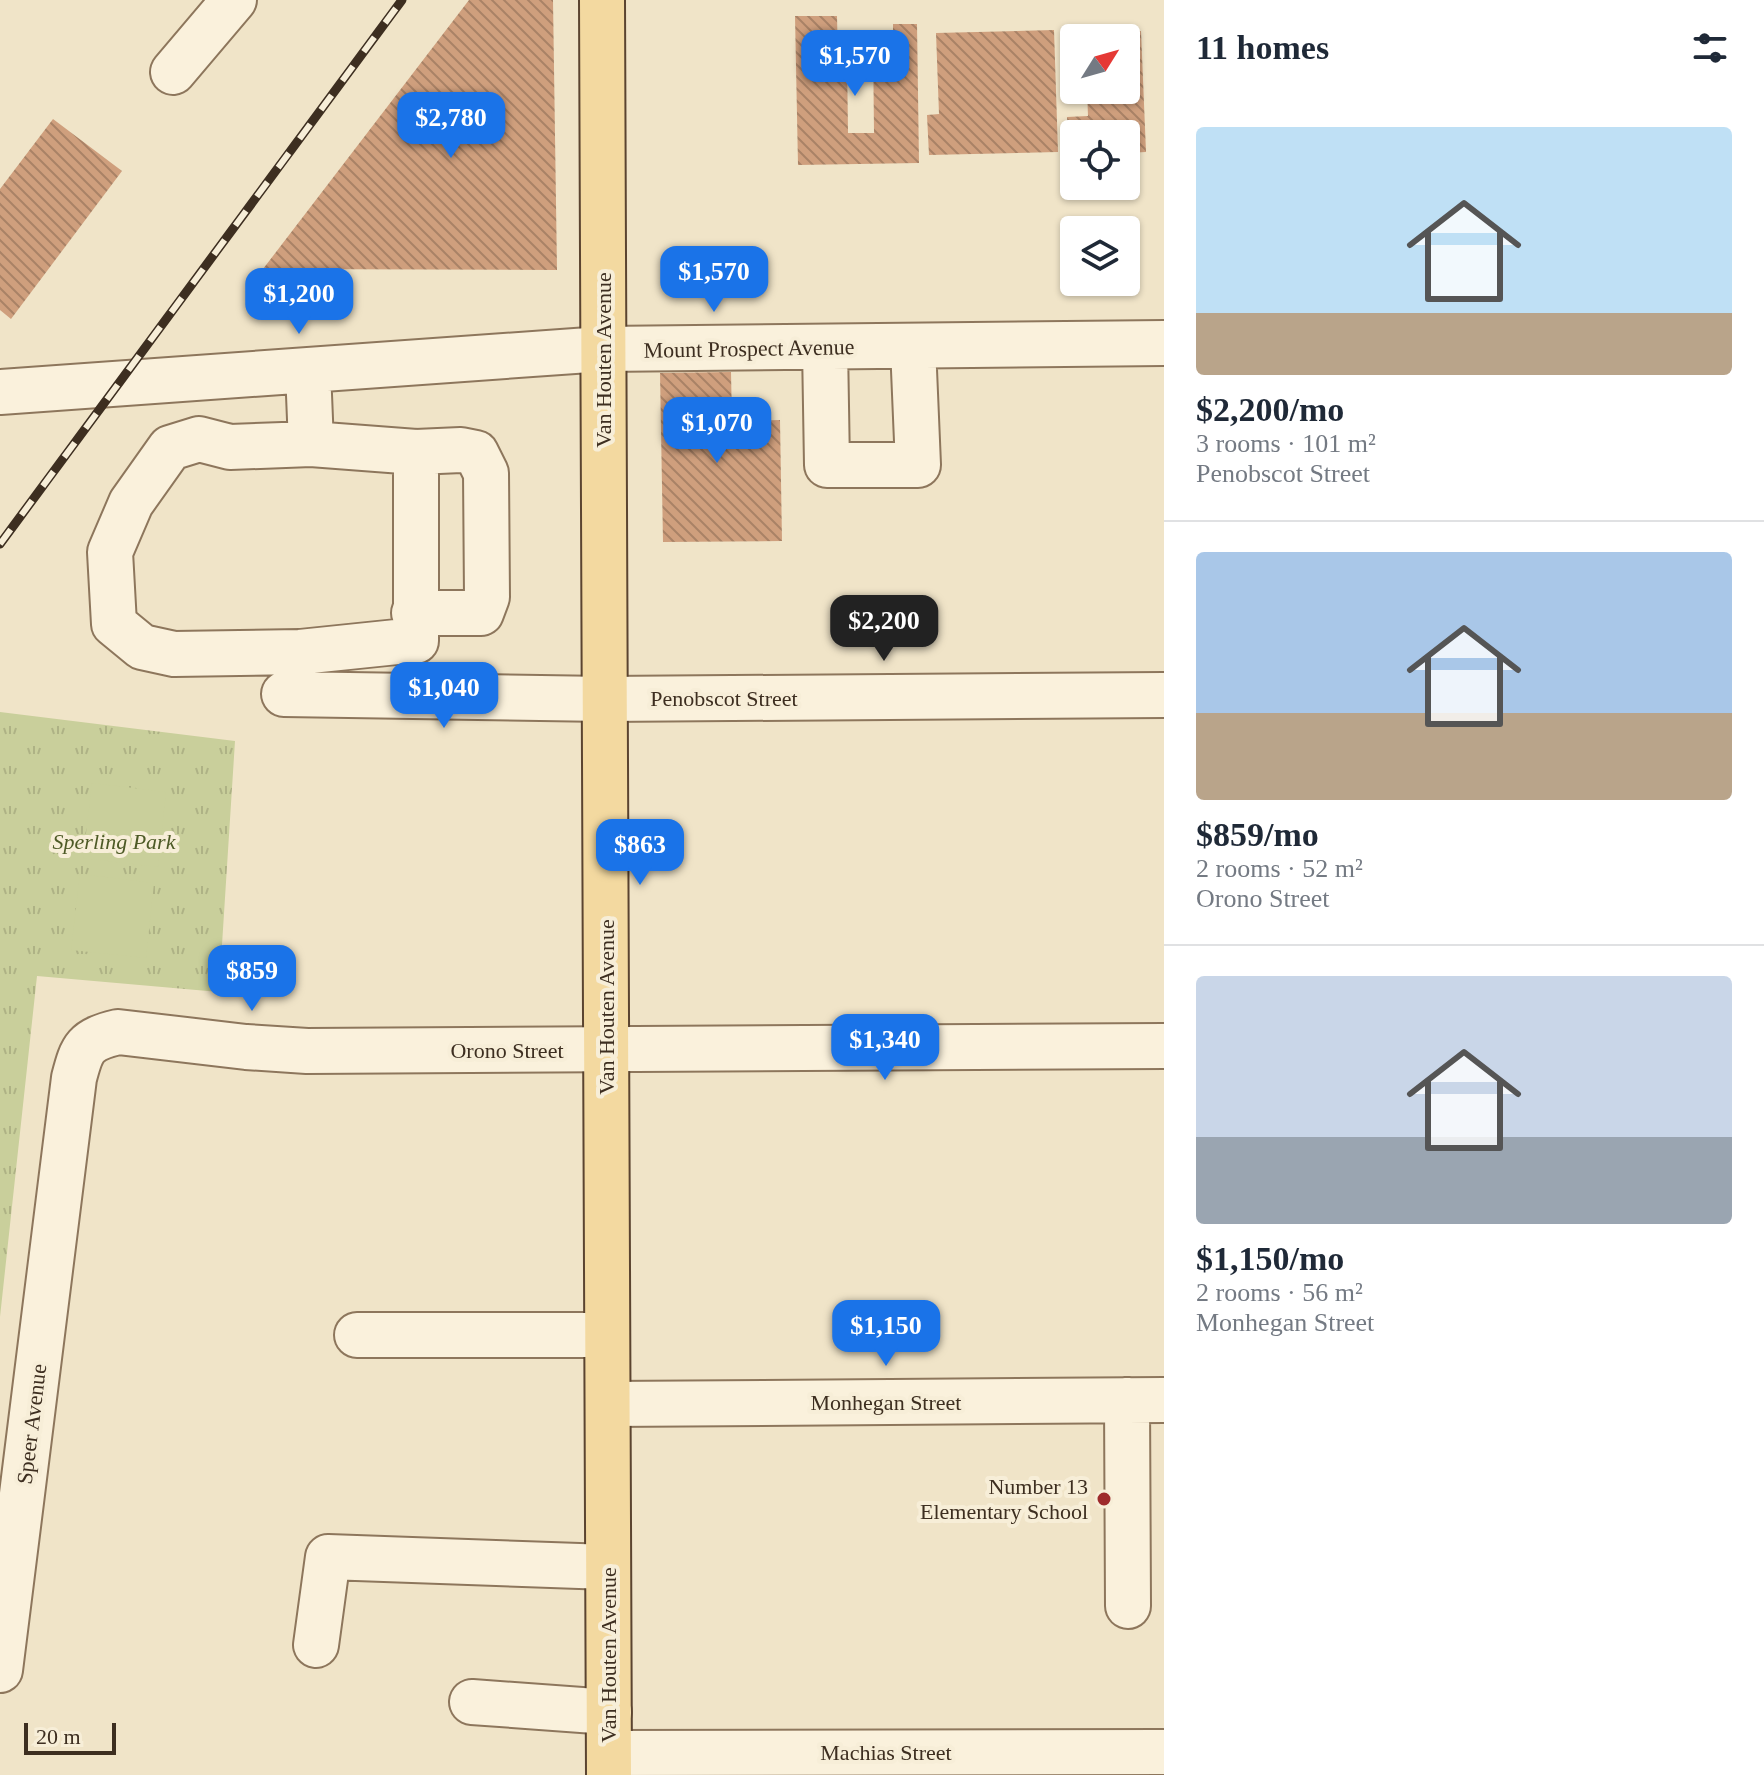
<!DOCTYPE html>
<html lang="en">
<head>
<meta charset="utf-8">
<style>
  :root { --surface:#fff; --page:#f6f6f7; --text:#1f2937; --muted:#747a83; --line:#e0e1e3; --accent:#1a73e8 }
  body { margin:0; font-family:Georgia,serif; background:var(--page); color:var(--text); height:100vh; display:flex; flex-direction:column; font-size:30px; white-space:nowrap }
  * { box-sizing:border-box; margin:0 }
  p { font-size:26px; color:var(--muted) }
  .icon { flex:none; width:44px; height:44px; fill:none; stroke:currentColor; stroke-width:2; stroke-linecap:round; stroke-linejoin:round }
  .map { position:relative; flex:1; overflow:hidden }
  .sheet { display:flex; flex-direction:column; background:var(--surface); width:600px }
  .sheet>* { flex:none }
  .needle { width:52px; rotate:53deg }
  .fabs { position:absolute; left:1060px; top:24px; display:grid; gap:16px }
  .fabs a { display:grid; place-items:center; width:80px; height:80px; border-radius:8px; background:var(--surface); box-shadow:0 2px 6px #0004; font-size:40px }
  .scale { position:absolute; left:24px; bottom:20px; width:92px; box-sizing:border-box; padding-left:8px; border:4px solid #3d2e20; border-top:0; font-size:22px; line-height:28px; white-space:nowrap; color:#3d2e20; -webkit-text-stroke:6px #f7eed8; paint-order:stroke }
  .price { position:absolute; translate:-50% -68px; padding:0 18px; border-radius:16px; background:var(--accent); color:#fff; font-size:26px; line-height:52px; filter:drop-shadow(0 2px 4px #0008) }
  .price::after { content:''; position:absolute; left:50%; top:48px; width:24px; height:18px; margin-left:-12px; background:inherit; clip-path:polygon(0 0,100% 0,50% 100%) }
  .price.current { background:#222; color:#fff }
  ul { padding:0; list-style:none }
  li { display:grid; align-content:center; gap:16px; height:424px; padding:0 32px }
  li+li { border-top:2px solid var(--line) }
  li span { display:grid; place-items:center; height:248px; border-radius:8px; color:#555 }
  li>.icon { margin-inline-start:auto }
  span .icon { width:144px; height:144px; fill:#fffc; stroke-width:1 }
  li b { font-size:34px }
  h2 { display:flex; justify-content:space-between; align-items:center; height:96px; padding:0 32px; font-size:34px }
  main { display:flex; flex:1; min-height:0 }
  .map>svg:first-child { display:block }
  .park { fill:url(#park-tufts) }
  .pitch { fill:#c9cf9b }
  .building { fill:url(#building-back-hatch) }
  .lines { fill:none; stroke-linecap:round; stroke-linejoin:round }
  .minor-casing { stroke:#8d765c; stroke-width:48 }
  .major-casing { stroke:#5b4430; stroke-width:48 }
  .minor { stroke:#faf1dc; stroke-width:44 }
  .major { stroke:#f3d9a0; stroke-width:44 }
  .rail-casing { stroke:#3d2e20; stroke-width:9 }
  .rail { stroke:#f7eed8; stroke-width:6; stroke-dasharray:18; stroke-linecap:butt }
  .poi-dot { fill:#9e2a2b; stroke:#f7eed8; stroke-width:3 }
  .labels { text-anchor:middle; stroke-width:8; stroke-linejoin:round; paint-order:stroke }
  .street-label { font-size:22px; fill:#3d2e20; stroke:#f7eed8 }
  .park-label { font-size:22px; font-style:italic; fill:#4d5a26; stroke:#f7eed8 }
  .poi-label { font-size:22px; fill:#3d2e20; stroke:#f7eed8; text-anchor:end }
</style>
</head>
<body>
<main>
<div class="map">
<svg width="1164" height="1775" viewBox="0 0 1164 1775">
  <defs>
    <pattern id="park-tufts" width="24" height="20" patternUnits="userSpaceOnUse" patternTransform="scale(2)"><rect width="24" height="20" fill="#c9cf9b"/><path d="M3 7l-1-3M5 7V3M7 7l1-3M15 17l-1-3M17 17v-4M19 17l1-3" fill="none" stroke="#aeb285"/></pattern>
    <pattern id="building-back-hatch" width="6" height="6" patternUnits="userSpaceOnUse" patternTransform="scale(2)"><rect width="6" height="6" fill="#cf9f7d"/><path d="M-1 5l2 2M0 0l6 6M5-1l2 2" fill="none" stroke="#a98266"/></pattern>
  </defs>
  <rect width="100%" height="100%" fill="#f0e4c8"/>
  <path class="park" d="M0,712L235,741L219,992L37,976L0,1317Z"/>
  <path class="pitch" d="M92,783L166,792L158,867L83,858Z
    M80,874L154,883L146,958L71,950Z"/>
  <path class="building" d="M469,0H553L557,270L263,269Z
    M795,16H837L838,60L847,56L848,133H874L873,39L893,38V24H917L919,163L798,165Z
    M1054,30L1058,152L929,155L927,115L939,114L936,33Z
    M1141,31L1146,152L1126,153V134H1074V155H1069L1067,117L1088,116L1087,90H1126V38H1085V33Z
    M53,119L122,171L11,319L0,310V189Z
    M731,372L732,421L780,420L782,541L663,542L660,373Z"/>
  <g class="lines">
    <g class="minor-casing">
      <path id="minor" d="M173,72L234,0
        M825,347L827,465H918L913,346
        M308,370L311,444L416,452L461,450L476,453L486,473L487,597L481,613H414
        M0,392L603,349L1164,343
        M311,444L230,447L199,439L170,448L131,503L110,552L114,624L142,647L174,654L300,652L416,640
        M416,641V452
        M284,694L605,699L1164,695
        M357,1335H607
        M1127,1400L1128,1606
        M608,1404L1164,1400
        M316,1645L328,1557L608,1567
        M0,1670L74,1078C82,1047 85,1040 118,1032L246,1047L307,1051L1164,1046
        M472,1702L609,1712
        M609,1753L1164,1752"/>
    </g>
    <g class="major-casing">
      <path id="major" d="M602,0L609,1775"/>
    </g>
    <use href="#minor" class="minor"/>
    <use href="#major" class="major"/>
    <g class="rail-casing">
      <path id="rail" d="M0,544L402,0"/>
    </g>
    <use href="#rail" class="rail"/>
  </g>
  <circle class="poi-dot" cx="1104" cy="1499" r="8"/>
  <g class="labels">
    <g class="street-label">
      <text transform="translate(749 348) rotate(-1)" y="8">Mount Prospect Avenue</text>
      <text transform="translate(603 360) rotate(-90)" y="8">Van Houten Avenue</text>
      <text x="724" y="706">Penobscot Street</text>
      <text transform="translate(606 1007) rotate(-90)" y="8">Van Houten Avenue</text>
      <text x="507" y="1058">Orono Street</text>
      <text x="886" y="1410">Monhegan Street</text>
      <text transform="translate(31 1424) rotate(-83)" y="8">Speer Avenue</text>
      <text transform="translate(608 1655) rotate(-90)" y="8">Van Houten Avenue</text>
      <text x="886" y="1760">Machias Street</text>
    </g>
    <g class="park-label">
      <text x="114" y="849">Sperling Park</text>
    </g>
    <g class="poi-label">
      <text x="1088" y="1494">Number 13<tspan x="1088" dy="25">Elementary School</tspan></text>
    </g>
  </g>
</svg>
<div class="fabs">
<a><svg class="needle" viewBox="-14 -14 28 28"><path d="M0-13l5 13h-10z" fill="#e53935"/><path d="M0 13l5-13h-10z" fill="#747a83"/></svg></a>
<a><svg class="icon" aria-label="locate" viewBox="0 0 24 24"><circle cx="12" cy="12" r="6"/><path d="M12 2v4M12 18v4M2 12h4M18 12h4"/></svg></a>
<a><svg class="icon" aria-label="layers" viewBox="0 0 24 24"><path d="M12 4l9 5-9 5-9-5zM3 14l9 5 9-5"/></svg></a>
</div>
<div class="scale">20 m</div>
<b class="price" style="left:855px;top:98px">$1,570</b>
<b class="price" style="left:451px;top:160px">$2,780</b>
<b class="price" style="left:714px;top:314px">$1,570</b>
<b class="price" style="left:299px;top:336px">$1,200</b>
<b class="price" style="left:717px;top:465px">$1,070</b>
<b class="price current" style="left:884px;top:663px">$2,200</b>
<b class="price" style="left:444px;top:730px">$1,040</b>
<b class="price" style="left:640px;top:887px">$863</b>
<b class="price" style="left:252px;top:1013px">$859</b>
<b class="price" style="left:885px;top:1082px">$1,340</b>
<b class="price" style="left:886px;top:1368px">$1,150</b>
</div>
<section class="sheet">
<h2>11 homes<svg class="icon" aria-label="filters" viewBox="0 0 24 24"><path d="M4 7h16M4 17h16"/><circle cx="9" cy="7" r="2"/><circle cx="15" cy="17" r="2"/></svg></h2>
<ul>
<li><span style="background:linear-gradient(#bfe0f5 75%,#b9a48a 0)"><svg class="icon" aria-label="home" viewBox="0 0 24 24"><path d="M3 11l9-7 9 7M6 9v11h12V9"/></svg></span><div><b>$2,200/mo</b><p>3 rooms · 101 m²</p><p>Penobscot Street</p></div></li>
<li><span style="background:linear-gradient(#a9c7e8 65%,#b9a48a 0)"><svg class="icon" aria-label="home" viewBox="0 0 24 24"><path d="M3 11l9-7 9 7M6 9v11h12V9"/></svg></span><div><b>$859/mo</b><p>2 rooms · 52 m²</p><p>Orono Street</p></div></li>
<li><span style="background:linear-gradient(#c9d6e8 65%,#9aa5b1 0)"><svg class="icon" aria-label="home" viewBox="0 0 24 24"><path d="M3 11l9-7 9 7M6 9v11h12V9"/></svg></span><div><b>$1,150/mo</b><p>2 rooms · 56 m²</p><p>Monhegan Street</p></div></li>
</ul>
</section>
</main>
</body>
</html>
